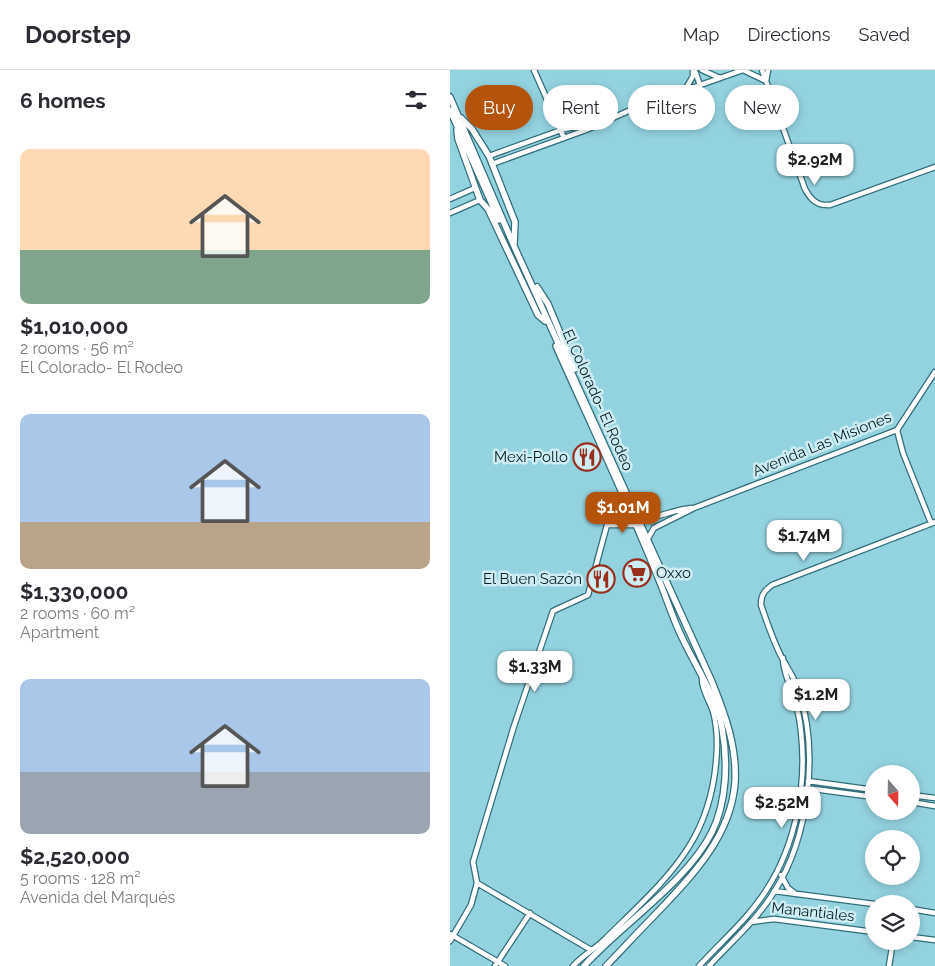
<!DOCTYPE html>
<html lang="en">
<head>
<meta charset="utf-8">
<style>
  :root { --surface:#fff; --page:#f2f2f3; --text:#2b2b33; --muted:#7c7c81; --line:#e1e1e2; --accent:#b45309 }
  body { margin:0; font-family:Raleway,sans-serif; background:var(--page); color:var(--text); height:100vh; display:flex; flex-direction:column; font-size:19px; white-space:nowrap }
  * { box-sizing:border-box; margin:0 }
  p { font-size:16px; color:var(--muted) }
  .icon { flex:none; width:28px; height:28px; fill:none; stroke:currentColor; stroke-width:2; stroke-linecap:round; stroke-linejoin:round }
  .map { position:relative; flex:1; overflow:hidden }
  .drawer { display:flex; flex-direction:column; background:var(--surface); width:450px }
  .drawer>* { flex:none }
  .banner { position:absolute; left:15px; top:15px; width:395px; height:45px; display:flex; gap:10px }
  .needle { width:32px; rotate:160deg }
  .tools { position:absolute; left:415px; top:695px; display:grid; gap:10px }
  .tools a { display:grid; place-items:center; width:55px; height:55px; border-radius:50%; background:var(--surface); box-shadow:0 2px 8px #0003; font-size:25px }
  .price { position:absolute; translate:-50% -42px; padding:0 11px; border-radius:10px; background:#fff; color:#222; font-size:16px; line-height:32px; filter:drop-shadow(0 1px 2px #0008) }
  .price::after { content:''; position:absolute; left:50%; top:30px; width:15px; height:11px; margin-left:-8px; background:inherit; clip-path:polygon(0 0,100% 0,50% 100%) }
  .price.on { background:var(--accent); color:#fff }
  ul { padding:0; list-style:none }
  li { display:grid; align-content:center; gap:10px; height:265px; padding:0 20px }
  li span { display:grid; place-items:center; height:155px; border-radius:10px; color:#555 }
  li>.icon { margin-inline-start:auto }
  span .icon { width:90px; height:90px; fill:#fffc; stroke-width:1 }
  li b { font-size:21px }
  h2 { display:flex; justify-content:space-between; align-items:center; height:60px; padding:0 20px; font-size:21px }
  .pill { padding:0 18px; border-radius:22px; background:var(--surface); box-shadow:0 2px 8px #0003; font-size:18px; line-height:45px }
  .pill.on { background:var(--accent); color:#fff }
  header { display:flex; align-items:center; gap:30px; box-sizing:border-box; height:70px; padding:0 25px; background:var(--surface); border-bottom:1px solid var(--line) }
  header strong { font-size:24px }
  nav { display:flex; gap:28px; margin-inline-start:auto; font-size:18px }
  main { display:flex; flex:1; min-height:0 }
  .map>svg:first-child { display:block }
  .lines { fill:none; stroke-linecap:round; stroke-linejoin:round }
  .street-casing { stroke:#316f7b; stroke-width:7 }
  .secondary-casing { stroke:#316f7b; stroke-width:8 }
  .street { stroke:#fff; stroke-width:4.5 }
  .secondary { stroke:#fff; stroke-width:5.5 }
  .labels { text-anchor:middle; stroke-width:5; stroke-linejoin:round; paint-order:stroke }
  .street-label { font-size:15px; fill:#062025; stroke:#ceedf3 }
  .poi-label { font-size:15px; fill:#062025; stroke:#ceedf3; text-anchor:end }
</style>
</head>
<body>
<header>
<strong>Doorstep</strong>
<nav><a>Map</a><a>Directions</a><a>Saved</a></nav>
</header>
<main>
<section class="drawer">
<h2>6 homes<svg class="icon" aria-label="filters" viewBox="0 0 24 24"><path d="M4 7h16M4 17h16"/><circle cx="9" cy="7" r="2"/><circle cx="15" cy="17" r="2"/></svg></h2>
<ul>
<li><span style="background:linear-gradient(#ffd9b3 65%,#7fa58c 0)"><svg class="icon" aria-label="home" viewBox="0 0 24 24"><path d="M3 11l9-7 9 7M6 9v11h12V9"/></svg></span><div><b>$1,010,000</b><p>2 rooms · 56 m²</p><p>El Colorado- El Rodeo</p></div></li>
<li><span style="background:linear-gradient(#a9c7e8 70%,#b9a48a 0)"><svg class="icon" aria-label="home" viewBox="0 0 24 24"><path d="M3 11l9-7 9 7M6 9v11h12V9"/></svg></span><div><b>$1,330,000</b><p>2 rooms · 60 m²</p><p>Apartment</p></div></li>
<li><span style="background:linear-gradient(#a9c7e8 60%,#9aa5b1 0)"><svg class="icon" aria-label="home" viewBox="0 0 24 24"><path d="M3 11l9-7 9 7M6 9v11h12V9"/></svg></span><div><b>$2,520,000</b><p>5 rooms · 128 m²</p><p>Avenida del Marqués</p></div></li>
</ul>
</section>
<div class="map">
<svg width="485" height="896" viewBox="0 0 485 896">
  <rect width="100%" height="100%" fill="#93d2df"/>
  <g class="lines">
    <g class="street-casing">
      <path id="street" d="M84,0L114,68
        M252,0L270,8
        M293,0L316,11L318,0
        M312,0L355,119C361,130 367,136 380,135L485,97
        M245,1L250,15
        M235,20L243,6V0
        M39,86L111,60L157,49
        M42,94L136,60L185,38L293,0
        M0,129L25,118
        M0,143L30,130
        M447,360L453,383L481,453
        M188,449C208,449 224,439 242,438
        M197,470L204,458L244,438L447,360L485,302
        M358,711L424,720
        M356,718L424,727
        M461,725L485,728
        M461,732L485,736
        M331,805L338,818L346,824
        M27,813L141,880
        M324,821L424,834
        M461,839L485,843
        M301,852L324,849L424,862
        M0,864L55,896
        M461,867L485,870
        M0,871L21,835L27,813L23,792L64,656L103,541L138,525L157,455H185
        M45,896L80,843
        M123,896C133,885 145,879 155,869C218,807 265,770 267,675C267,664 266,652 263,641C259,630 252,620 252,609
        M249,896C272,871 299,848 317,819C346,774 357,714 351,662C350,649 347,637 343,624C339,612 333,602 333,588
        M259,896C281,872 307,850 324,822C359,767 369,683 349,621C345,609 338,599 332,588C323,571 317,552 311,535C311,525 314,521 322,515L485,452
        M439,896L443,871"/>
    </g>
    <g class="secondary-casing">
      <path id="secondary" d="M0,27L64,176L262,612C275,644 287,677 285,712C281,769 238,810 201,849C186,864 172,880 156,896
        M0,40L49,150
        M11,48L22,59L39,86L65,152L64,174
        M7,60L8,69L30,130L38,139L88,245L95,251
        M87,217L98,234L125,299
        M106,276C140,352 176,428 207,505C215,524 221,543 229,561C243,593 266,624 272,658C278,691 277,731 262,762C237,812 172,854 134,896"/>
    </g>
    <use href="#street" class="street"/>
    <use href="#secondary" class="secondary"/>
  </g>
  <defs>
    <g id="restaurant-ring" transform="scale(1.4375)"><circle r="9.5" fill="#ceedf3" stroke="#982e1c" stroke-width="1.5"/><path d="M-5-6h1v4h1v-4h1v4h1v-4h1v5L-1.5 .5V6h-2V.5L-5-1ZM5-6V6H3V1.5H1.5Q1.5-4 5-6Z" fill="#982e1c"/></g>
    <g id="supermarket-ring" transform="scale(1.4375)"><circle r="9.5" fill="#ceedf3" stroke="#982e1c" stroke-width="1.5"/><path d="M-6-5.5h2.5l.6 2H6L4.5 2H-2.5L-4.4-4H-6ZM-1.5 3.2a1.3 1.3 0 1 0 .1 0ZM3 3.2a1.3 1.3 0 1 0 .1 0Z" fill="#982e1c"/></g>
  </defs>
  <g fill-rule="evenodd">
    <use href="#restaurant-ring" x="137" y="387"/>
    <use href="#supermarket-ring" x="187" y="503"/>
    <use href="#restaurant-ring" x="151" y="509"/>
  </g>
  <g class="labels">
    <g class="street-label">
      <text transform="translate(148 330) rotate(66)" y="5">El Colorado- El Rodeo</text>
      <text transform="translate(372 374) rotate(-22)" y="5">Avenida Las Misiones</text>
      <text transform="translate(363 842) rotate(6)" y="5">Manantiales</text>
    </g>
    <g class="poi-label">
      <text x="118" y="392">Mexi-Pollo</text>
      <text x="206" y="508" text-anchor="start">Oxxo</text>
      <text x="132" y="514">El Buen Sazón</text>
    </g>
  </g>
</svg>
<div class="tools">
<a><svg class="needle" viewBox="-14 -14 28 28"><path d="M0-13l5 13h-10z" fill="#e53935"/><path d="M0 13l5-13h-10z" fill="#7c7c81"/></svg></a>
<a><svg class="icon" aria-label="locate" viewBox="0 0 24 24"><circle cx="12" cy="12" r="6"/><path d="M12 2v4M12 18v4M2 12h4M18 12h4"/></svg></a>
<a><svg class="icon" aria-label="layers" viewBox="0 0 24 24"><path d="M12 4l9 5-9 5-9-5zM3 14l9 5 9-5"/></svg></a>
</div>
<b class="price" style="left:365px;top:116px">$2.92M</b>
<b class="price on" style="left:173px;top:464px">$1.01M</b>
<b class="price" style="left:354px;top:492px">$1.74M</b>
<b class="price" style="left:85px;top:623px">$1.33M</b>
<b class="price" style="left:366px;top:651px">$1.2M</b>
<b class="price" style="left:332px;top:759px">$2.52M</b>
<div class="banner">
<a class="pill on">Buy</a>
<a class="pill">Rent</a>
<a class="pill">Filters</a>
<a class="pill">New</a>
</div>
</div>
</main>
</body>
</html>
